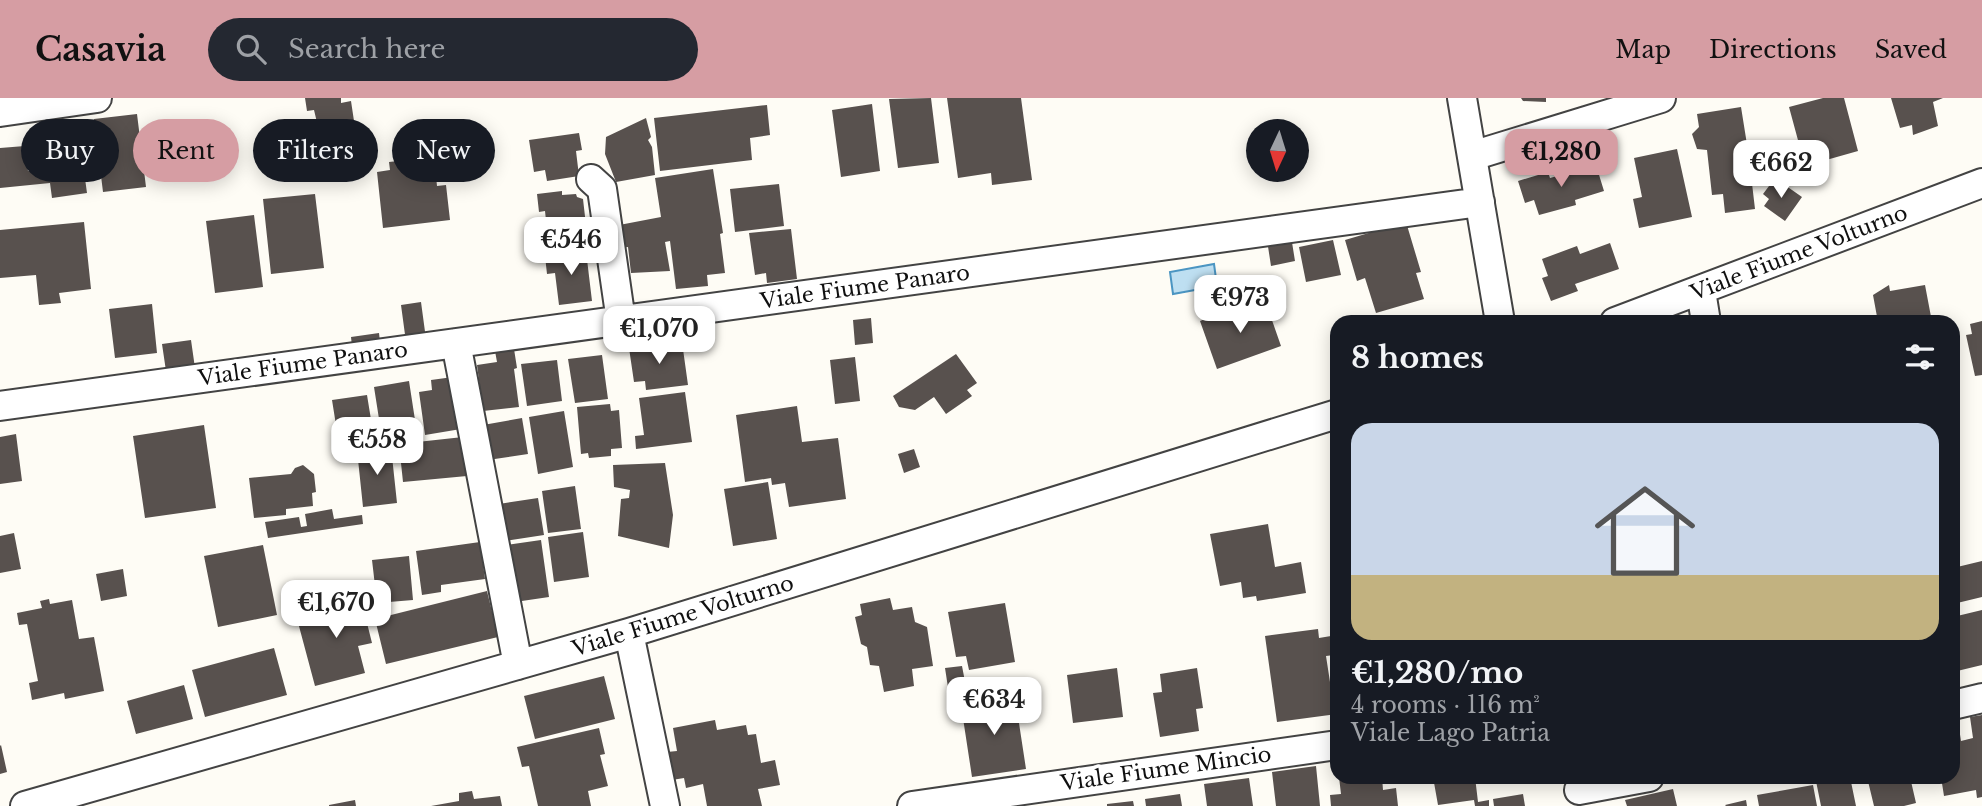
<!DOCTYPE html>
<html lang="en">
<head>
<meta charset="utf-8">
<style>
  :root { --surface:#171b24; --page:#242831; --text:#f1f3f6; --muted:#9ea1a6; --line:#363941; --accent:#d69da3 }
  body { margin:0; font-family:"Libre Baskerville",serif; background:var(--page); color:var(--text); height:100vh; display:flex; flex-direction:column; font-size:26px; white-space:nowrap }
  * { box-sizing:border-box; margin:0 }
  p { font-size:23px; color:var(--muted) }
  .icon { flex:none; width:38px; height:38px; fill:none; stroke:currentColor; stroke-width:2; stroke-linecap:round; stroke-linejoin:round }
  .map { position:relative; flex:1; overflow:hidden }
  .details { position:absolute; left:1330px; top:217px; width:630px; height:469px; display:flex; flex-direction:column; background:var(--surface); border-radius:21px; box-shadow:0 4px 18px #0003 }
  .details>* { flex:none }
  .guide { position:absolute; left:21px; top:21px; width:665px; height:63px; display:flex; gap:14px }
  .needle { width:46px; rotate:184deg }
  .fabs { position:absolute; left:1246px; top:21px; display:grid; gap:14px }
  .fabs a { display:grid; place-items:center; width:63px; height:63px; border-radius:50%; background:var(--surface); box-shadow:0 4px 18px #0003; font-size:35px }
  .price { position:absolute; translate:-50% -60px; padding:0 16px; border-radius:14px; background:#fff; color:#222; font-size:23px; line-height:46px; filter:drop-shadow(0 2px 4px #0008) }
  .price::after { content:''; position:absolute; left:50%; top:42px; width:21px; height:16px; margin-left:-10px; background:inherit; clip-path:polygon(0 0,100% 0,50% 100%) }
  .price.current { background:var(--accent); color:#111 }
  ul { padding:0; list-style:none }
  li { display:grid; align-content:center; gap:14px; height:371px; padding:0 21px }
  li+li { border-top:2px solid var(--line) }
  li span { display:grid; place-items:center; height:217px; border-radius:21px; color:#555 }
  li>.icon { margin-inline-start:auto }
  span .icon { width:126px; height:126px; fill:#fffc; stroke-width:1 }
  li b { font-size:30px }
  h2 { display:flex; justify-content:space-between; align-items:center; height:84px; padding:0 21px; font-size:30px }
  .tag { padding:0 24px; border-radius:32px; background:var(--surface); box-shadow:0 4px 18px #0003; font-size:24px; line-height:63px }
  .tag.current { background:var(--accent); color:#111 }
  header { display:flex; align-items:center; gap:42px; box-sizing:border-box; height:98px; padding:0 35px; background:var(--accent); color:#111 }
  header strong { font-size:33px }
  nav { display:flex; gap:38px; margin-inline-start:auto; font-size:24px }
  .search { width:490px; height:63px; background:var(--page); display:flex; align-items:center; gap:18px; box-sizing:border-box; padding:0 24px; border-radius:38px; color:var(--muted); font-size:26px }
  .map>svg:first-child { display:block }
  .water { fill:#bedff1; stroke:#4b95c2; stroke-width:2 }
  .building { fill:#58514e }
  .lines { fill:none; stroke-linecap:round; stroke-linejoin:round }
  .minor-casing { stroke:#434343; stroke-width:32 }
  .minor { stroke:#fff; stroke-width:28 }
  .labels { text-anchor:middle; stroke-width:7; stroke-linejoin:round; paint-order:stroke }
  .street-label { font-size:21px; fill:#101010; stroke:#fff }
</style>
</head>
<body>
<header>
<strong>Casavia</strong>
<div class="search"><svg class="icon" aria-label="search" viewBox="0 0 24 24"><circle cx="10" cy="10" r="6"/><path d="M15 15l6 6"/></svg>Search here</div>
<nav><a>Map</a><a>Directions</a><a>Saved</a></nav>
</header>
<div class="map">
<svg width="1982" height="708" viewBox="0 0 1982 708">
  <rect width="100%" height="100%" fill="#fefcf5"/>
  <path class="water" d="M1214,166L1217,188L1173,196L1170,174Z"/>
  <path class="building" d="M305,0H341V5L351,3L354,23L345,24L347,38L321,41L314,12L307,13Z
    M931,0L939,65L898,70L889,1Z
    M947,0H1021L1032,82L992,87L991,75L958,80Z
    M1521,0H1546V4L1523,3Z
    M1823,0H1844L1858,53L1805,68L1789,9Z
    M1891,0H1943L1933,4L1938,28L1913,37L1912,27L1900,30Z
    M872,6L880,73L841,79L832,12Z
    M767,7L770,37L750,40L752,62L660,73L654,20Z
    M1741,9L1749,59L1742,63L1744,78L1751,77L1755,111L1725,115L1723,96L1712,97L1707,52L1697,51L1692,36L1699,29L1697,16Z
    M137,16L146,89L103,94L94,21Z
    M646,20L651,39L648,42L652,49L655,77L616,84L605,56L606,39Z
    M579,35L582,52L576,53L579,78L547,83L545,72L534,74L529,42Z
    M25,48L28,73L83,66L87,95L52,100L50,85L0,90V50Z
    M1677,51L1692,119L1639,130L1633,101L1642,99L1634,60Z
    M425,60L436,63L441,71V77L436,78L437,88L446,87L450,122L383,130L377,74L390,72L389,64Z
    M355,63L356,80L328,82L327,65Z
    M1596,67L1604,93L1575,102L1576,107L1539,117L1534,102L1525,105L1518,83L1548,74L1550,80Z
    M713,71L723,135L720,136L725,175L707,177L708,188L676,191L670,143L665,144L670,173L631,175L628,149L618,150L614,128L661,119L655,80Z
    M1772,84L1779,88L1782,85L1802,99L1785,123L1764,108L1769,101L1763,96Z
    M779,86L784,128L735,134L730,91Z
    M562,93V97L576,96L577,99L583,101L587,136L548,141L545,113L539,114L537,96Z
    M315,96L324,170L271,176L263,101Z
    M254,117L263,189L215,195L206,123Z
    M84,124L91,191L59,195L61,205L39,207L36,177L0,180V132Z
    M1406,124L1421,174L1416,175L1424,201L1376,215L1365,180L1357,183L1345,142Z
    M791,131L797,181L767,185L766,175L755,177L749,135Z
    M1291,138L1295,163L1271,168L1267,142Z
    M1333,142L1341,177L1306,184L1299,149Z
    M1610,145L1619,171L1575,186L1578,193L1551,203L1542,180L1548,178L1542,161L1577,148L1580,156Z
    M586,153L592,203L559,207L555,175L547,176L545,158Z
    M1889,187L1890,193L1925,187L1932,224H1878L1873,197Z
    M421,204L426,241L406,244L401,207Z
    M1266,205L1281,248L1217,271L1200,223L1236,210L1238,215Z
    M152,206L157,255L115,260L109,211Z
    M871,220L873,245L855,247L853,222Z
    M1982,223V277L1975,278L1966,237L1972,236L1970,226Z
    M379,235L380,244L352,248L351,239Z
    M191,242L195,270L166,273L162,246Z
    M682,244L688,287L646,292L645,283L634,284L629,250Z
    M514,251L517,270L514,271L519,309L483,313L477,267L497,264L495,253Z
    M956,256L977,285L967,292L972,298L946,316L934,299L915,312L899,309L893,298Z
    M602,257L608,301L575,305L568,261Z
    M855,259L860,303L835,306L830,262Z
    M557,262L562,303L527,308L521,266Z
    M453,279L461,331L425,337L419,294L432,292L431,282Z
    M409,283L417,335L382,340L374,289Z
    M685,294L692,344L636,351L635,338L644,337L639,300Z
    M367,297L374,340L339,346L332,302Z
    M610,306L611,313L619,312L622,350L611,351V358L589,360L588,355L581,356L577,309Z
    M797,308L802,344L838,340L846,401L789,409L785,385L772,387L771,380L745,384L736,317Z
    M564,313L573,369L538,376L529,319Z
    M522,320L528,356L488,362L483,327Z
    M204,327L216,410L145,420L133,338Z
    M16,336L22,383L0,386V339Z
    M463,339L467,378L403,384L399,346Z
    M391,349L397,405L363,409L357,352Z
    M914,351L920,369L904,375L898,356Z
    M665,365L673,417L669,450L618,438L621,401L629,400L630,392L614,389L613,367Z
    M303,367L314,376L316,394L312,395L313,408L286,411V417L254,420L249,380L291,376L295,370Z
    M1953,372L1959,395L1953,396Z
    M768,384L777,441L733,448L724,391Z
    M575,388L581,431L548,435L542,393Z
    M538,400L544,437L504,443L499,406Z
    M332,411L334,421L362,417L363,426L268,440L265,424L299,419L301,429L307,428L305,416Z
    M1953,425H1955L1958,452L1953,453Z
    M1268,426L1275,469L1301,464L1306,495L1257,503L1256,498L1243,500L1241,484L1220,488L1210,436Z
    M583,434L589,479L554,484L548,439Z
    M14,435L21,471L0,475V438Z
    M541,442L549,499L515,504L506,447Z
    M480,444L485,481L441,487V494L422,497L416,453Z
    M263,447L277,517L218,529L204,458Z
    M409,458L413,502L377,505L372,462Z
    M1982,463V499L1953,506V470Z
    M123,471L127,498L101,503L96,476Z
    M487,493L498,539L386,566L375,521Z
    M369,499L373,515L365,517L372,545L358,548L365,575L315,588L296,517Z
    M890,500L893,512L912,509L915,524L927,529L933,568L912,571L914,588L884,594L879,568L870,567L867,549L861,546L855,519L862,517L860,506Z
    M49,501L50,506L72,502L79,541L94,539L104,593L65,601L64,595L32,602L29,585L38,583L27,526L19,527L17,515L42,510L40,503Z
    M1005,505L1015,564L969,572L966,558L956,559L948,514Z
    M1982,512V567L1953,574V519Z
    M1318,531L1319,540L1331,538L1334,557L1326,558L1330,584L1337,583V616L1277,624L1265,538Z
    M274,550L287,597L205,619L192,572Z
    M962,568L967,594L949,596L945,570Z
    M1117,570L1123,619L1073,625L1067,577Z
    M1197,570L1203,610L1196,611L1199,633L1160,639L1153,595L1162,594L1160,576Z
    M604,578L615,621L535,641L524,598Z
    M184,587L193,621L136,636L127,603Z
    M1015,599L1026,671L972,679L961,607Z
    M1982,617V699L1977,700L1976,692L1944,698L1941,679H1953V631L1959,630L1961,643L1973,640L1970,619Z
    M715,622L717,632L746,627L748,637L756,636L761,665L775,662L780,687L758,691L762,708H707L703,686L686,690L684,680L672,682L667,654L677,653L673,630Z
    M599,630L605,656L600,657L608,688L588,693L591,708H538L529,668L522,669L517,649Z
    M1,647L7,674L0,676V648Z
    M1316,668L1320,708H1276L1272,674Z
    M1339,679H1382L1383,692L1396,690L1398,708H1331L1330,697L1341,696Z
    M1433,679H1475L1478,704L1489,702V708H1475L1474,702L1438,707Z
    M1836,679H1850L1856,708H1821L1816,683Z
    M1867,679H1910L1916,705L1904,708H1874Z
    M1249,680L1253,708H1207L1204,686Z
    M1813,687L1817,708H1759L1757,697Z
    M1673,691L1677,708H1627L1625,702Z
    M472,693L474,701L500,698L502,708H431L459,703V695Z
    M1180,696L1182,708H1146L1145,701Z
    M1523,696L1525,708H1494L1493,701Z
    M355,702L356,708H329V707Z
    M1746,702L1747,708H1726L1725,707Z
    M1133,703L1134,708H1107V706Z"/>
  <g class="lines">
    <g class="minor-casing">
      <path id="minor" d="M1462,0L1500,224
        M0,14L97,0
        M1472,58L1661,0
        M591,81L602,91L621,223
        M1701,193L1706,224
        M1615,224L1982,85
        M456,245L518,567
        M0,308L1480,104
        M629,535L665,708
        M1953,607L1982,600
        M1579,692L1649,679
        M25,708L629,535L1337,316
        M912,708L1337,647"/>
    </g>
    <use href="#minor" class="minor"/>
  </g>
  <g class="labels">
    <g class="street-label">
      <text transform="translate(1799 155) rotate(-21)" y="7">Viale Fiume Volturno</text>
      <text transform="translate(865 189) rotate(-8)" y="7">Viale Fiume Panaro</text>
      <text transform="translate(303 266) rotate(-8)" y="7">Viale Fiume Panaro</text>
      <text transform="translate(683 518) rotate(-17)" y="7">Viale Fiume Volturno</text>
      <text transform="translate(1166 671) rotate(-8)" y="7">Viale Fiume Mincio</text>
    </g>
  </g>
</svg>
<div class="fabs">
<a><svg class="needle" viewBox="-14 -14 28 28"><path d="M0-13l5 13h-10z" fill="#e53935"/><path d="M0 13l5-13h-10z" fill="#9ea1a6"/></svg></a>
</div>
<b class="price current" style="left:1561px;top:91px">€1,280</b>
<b class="price" style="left:1781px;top:102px">€662</b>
<b class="price" style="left:571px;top:179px">€546</b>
<b class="price" style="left:1240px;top:237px">€973</b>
<b class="price" style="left:659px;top:268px">€1,070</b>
<b class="price" style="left:377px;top:379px">€558</b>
<b class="price" style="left:336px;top:542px">€1,670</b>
<b class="price" style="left:994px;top:639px">€634</b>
<div class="guide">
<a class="tag">Buy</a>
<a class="tag current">Rent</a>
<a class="tag">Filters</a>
<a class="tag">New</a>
</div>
<section class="details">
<h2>8 homes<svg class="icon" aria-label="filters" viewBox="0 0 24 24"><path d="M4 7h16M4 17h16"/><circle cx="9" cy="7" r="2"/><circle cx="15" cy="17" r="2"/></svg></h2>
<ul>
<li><span style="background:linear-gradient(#c9d6e8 70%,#c2b280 0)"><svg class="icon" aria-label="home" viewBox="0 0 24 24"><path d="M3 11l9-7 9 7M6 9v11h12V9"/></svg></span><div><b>€1,280/mo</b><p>4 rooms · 116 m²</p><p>Viale Lago Patria</p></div></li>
</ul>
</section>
</div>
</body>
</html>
